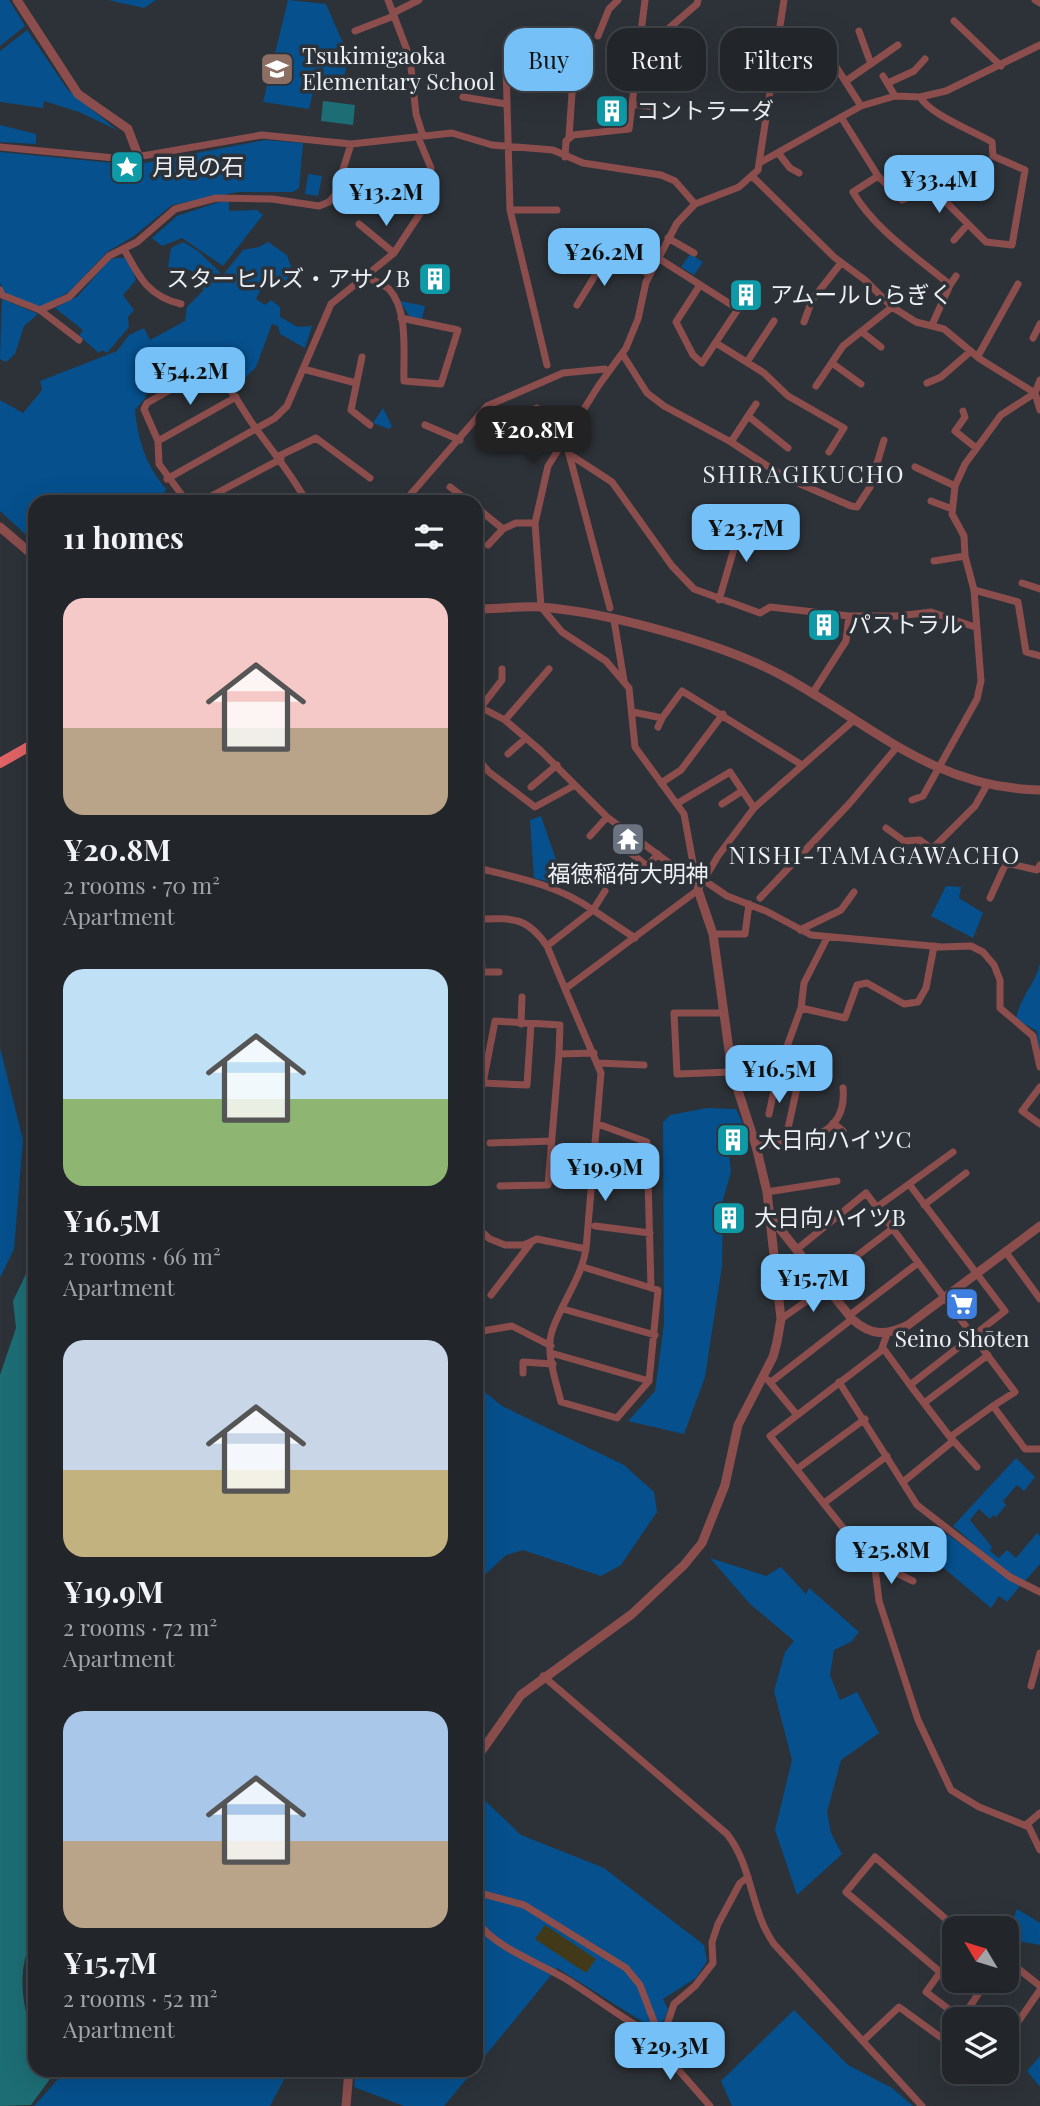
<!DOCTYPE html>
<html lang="en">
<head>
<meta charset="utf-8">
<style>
  :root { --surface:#22262a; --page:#2a2e32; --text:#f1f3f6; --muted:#a2a5a8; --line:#3f4347; --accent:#75c0f6 }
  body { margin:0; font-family:"Playfair Display","Noto Sans JP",serif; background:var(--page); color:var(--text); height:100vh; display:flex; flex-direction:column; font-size:26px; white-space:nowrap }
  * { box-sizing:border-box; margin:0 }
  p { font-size:23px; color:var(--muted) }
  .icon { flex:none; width:38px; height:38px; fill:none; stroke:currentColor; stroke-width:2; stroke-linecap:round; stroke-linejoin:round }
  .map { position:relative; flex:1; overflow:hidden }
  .details { position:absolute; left:28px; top:495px; width:455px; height:1582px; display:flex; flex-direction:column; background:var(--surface); border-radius:21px; box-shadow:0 7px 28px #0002,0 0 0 2px var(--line) }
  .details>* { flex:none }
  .top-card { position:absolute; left:504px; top:28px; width:430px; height:63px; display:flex; gap:14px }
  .needle { width:46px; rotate:308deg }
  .tools { position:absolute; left:942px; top:1916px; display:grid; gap:14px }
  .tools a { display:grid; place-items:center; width:77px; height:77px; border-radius:14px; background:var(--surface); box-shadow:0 7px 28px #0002,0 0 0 2px var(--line); font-size:35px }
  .price { position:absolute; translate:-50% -60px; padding:0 16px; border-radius:14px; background:var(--accent); color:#111; font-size:23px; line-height:46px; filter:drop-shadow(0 2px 4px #0008) }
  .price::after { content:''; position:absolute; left:50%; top:42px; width:21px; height:16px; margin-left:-10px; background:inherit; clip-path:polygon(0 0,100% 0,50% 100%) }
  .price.on { background:#222; color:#fff }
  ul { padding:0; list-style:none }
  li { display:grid; align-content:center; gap:14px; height:371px; padding:0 35px }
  li span { display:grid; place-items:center; height:217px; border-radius:21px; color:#555 }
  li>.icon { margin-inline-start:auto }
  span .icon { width:126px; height:126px; fill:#fffc; stroke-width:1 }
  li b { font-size:30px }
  h2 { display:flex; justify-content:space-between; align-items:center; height:84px; padding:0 35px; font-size:30px }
  .chip { padding:0 24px; border-radius:21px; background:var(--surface); box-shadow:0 7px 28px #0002,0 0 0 2px var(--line); font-size:24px; line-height:63px }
  .chip.on { background:var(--accent); color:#111 }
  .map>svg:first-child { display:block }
  .green { fill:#05508d }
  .sand { fill:#413918 }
  .water { fill:#1d6d75 }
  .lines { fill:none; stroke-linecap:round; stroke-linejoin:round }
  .minor { stroke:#8b4e4d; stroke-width:7 }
  .tertiary { stroke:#8b4e4d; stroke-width:9 }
  .primary { stroke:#e06365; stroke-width:10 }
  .labels { text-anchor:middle; stroke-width:7; stroke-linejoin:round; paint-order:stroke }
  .poi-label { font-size:23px; fill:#ecf0f3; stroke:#2d3238; text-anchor:start }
  .neighbourhood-label { font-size:24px; letter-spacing:2px; fill:#ecf0f3; stroke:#2d3238 }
</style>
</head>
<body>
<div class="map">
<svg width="1040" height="2106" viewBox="0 0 1040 2106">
  <rect width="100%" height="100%" fill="#2d3238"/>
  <path class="green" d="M0,0H9L25,26L0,46Z
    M108,0H156L144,8Z
    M288,0L326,4L349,57L340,92L314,88L309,109L263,102Z
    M27,30L68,90L117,130L79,112L44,101L43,108L0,102V51Z
    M0,125L36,134V144L0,142Z
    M265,140L303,143L299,188L293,192H238L172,205L134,236L107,252L69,292L39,308L3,292L0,282V152L134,165Z
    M308,174L322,176L318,196L305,194Z
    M219,202H229V211L257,210L263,215L223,266L182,238L162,246L152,238L177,216Z
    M183,242L198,251L223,275L243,250L259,247L268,242L287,255L292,270L286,281L277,276L271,283L265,281L256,299L265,305L271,300L280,307V317L298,327L312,326L305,348L280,334L278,326L272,324L256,367L243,380L225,352L212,361L207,355L194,363L169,355L145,369L146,397L135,410C138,441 146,465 166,489L160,502H35V543L0,511V400L23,413L42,390L40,381L117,351L129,335L144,328L150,340L185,321L187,307L204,290L195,281L192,271L186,269L178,275L168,267L171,248Z
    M690,254L703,262L694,275L681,267Z
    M116,258H127L136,280L123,295L134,310L128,317L129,327L107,353L102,350L99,353L79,336L83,330L55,308L78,296L109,260Z
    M2,299L38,314L24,326L15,354L6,362L0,359Z
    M400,301L425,306L422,319L409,316Z
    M224,355L240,384L234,388L212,363Z
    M383,408L392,426L389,429L373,423Z
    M541,816L565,886L534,878L530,820Z
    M946,886L961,887L959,898L983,913L973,938L931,916Z
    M35,904V999L29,978L33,973L28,918Z
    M1040,963V1054L1037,1031L1016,1019C1020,997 1036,983 1040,963Z
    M0,1048L23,1140L14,1249L0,1278Z
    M707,1108L736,1109L743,1124L726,1128L731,1172L723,1200L722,1266L705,1377L684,1434L628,1421L655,1391L664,1324L663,1122L670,1115Z
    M476,1385L502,1406L624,1465L654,1492L657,1512L621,1565L601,1576L523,1550L506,1555L476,1583Z
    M1016,1458L1035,1477L1024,1491L1017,1485L1003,1501L1006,1505L996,1517L993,1515L990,1519L979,1509L970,1520L992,1547L990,1551L999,1558L1007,1550L1016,1558L1037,1533L1040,1536V1564L1024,1582L998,1565L953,1526Z
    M947,1534L1020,1586L1007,1602L999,1596L991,1608L939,1564L934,1552Z
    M710,1558L766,1576L781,1567L806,1594L809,1588L859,1632L851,1642L834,1650L830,1675L840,1700L857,1692L879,1733L841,1760L827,1812L831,1833L842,1854L797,1895L775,1830L792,1760L774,1691L785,1652L794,1641L750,1604Z
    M476,1792L521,1835L604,1868L704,1945L707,1961L696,1978L663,1999L668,2009L664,2020L654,2029L557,1968L476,2067Z
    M1017,1909L1040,1923V1945L1006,1939Z
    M794,2010L848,2065L892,2088L913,2106H732L721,2081Z
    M1040,2056V2087L1027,2071Z
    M61,2070H289L270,2106H34L59,2078Z
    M356,2070H474L444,2106H404L354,2087Z"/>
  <path class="sand" d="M545,1925L596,1959L586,1973L535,1939Z"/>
  <path class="water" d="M323,101L355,105L353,125L321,121Z
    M35,1255V1934C16,1966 21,2004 34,2038C38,2046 35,2061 35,2070L55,2072L31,2105L0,2106V1375L16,1328L13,1301Z"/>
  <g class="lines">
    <path class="minor" d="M388,0L410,58L416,114L423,136
      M1035,0L1040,3
      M393,13L419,0
      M954,21L1001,66
      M355,31L394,16
      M859,31L871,64
      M598,36L609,9L618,0
      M826,51L861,106
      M638,55L697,4L698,0
      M506,66L510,210L547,365
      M883,76L895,96
      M846,81L898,45
      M888,83L914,71L925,59
      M463,97L506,104
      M632,104L653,107
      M841,117L878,176L902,200L930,186L986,242L1012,245L1025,170L993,156L992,142C971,130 931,115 920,97
      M569,137L573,78
      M0,147L125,159L262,135L351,144L452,133L492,145L553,150L583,163L661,175L675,181L695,204
      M779,154L790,168L799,173
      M565,157L566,141L573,135L629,129L645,0
      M761,162L861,106L895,96L920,97L946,91L1040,45
      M909,168L923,190
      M878,176L853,192C874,229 918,258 950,285L932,325
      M753,177L834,257L865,280L892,307L916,322L944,329L980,359L1035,393L1001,415L965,464L955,486L952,514L964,536L965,556L974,590L981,681L977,699L923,796L912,800
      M376,188L425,203
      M941,198L961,179L954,160
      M510,210H557
      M359,224L394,253
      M668,238L694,253
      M954,240L968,224
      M124,249C139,277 148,296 181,304
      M597,251L650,274
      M658,258L738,309L702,363L693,355L676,322L700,285
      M364,276C372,280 383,284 389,289C409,311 403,355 404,381L441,384L458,330L401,318
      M950,285L956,276
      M0,290L2,295L40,310L79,340
      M577,305L607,256
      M40,310L69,297L109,256L137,242L175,209L216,198L272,199L319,206L329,202L335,195L351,144
      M804,322L812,300L841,263
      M862,332L881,347
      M1033,338L1040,324
      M716,343L764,373L788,396L844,428L829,452
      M623,355L647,393L664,406L731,442L784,477L851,506L857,507L870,487L884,440
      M978,356L1018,284
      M362,357L351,410L370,425
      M747,362L774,321
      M832,363L861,384
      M303,369L356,383
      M1040,380L1035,393L1040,410
      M927,383L941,377L971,351
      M816,386L843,346L892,307
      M963,411L965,417L955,431L976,448
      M481,413L559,447
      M748,416L756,404
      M503,421L537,408L545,440
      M425,425L460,440
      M565,439L610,608
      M158,441L236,397
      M731,442L748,416L788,448
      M569,454L612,482L672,566L694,589L760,613L770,607L849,616H898L931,612L975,627
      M279,456L316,438L370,478
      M915,467L955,486
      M167,479L275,418L287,406L331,304L394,253L423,209L431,168L418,137
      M450,487L470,502
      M931,501L952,509
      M187,502L159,464L158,441L144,409L147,403L205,370H211C232,386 241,409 257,430C274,453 290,473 304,497V502
      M200,502L281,459
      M404,502L487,406L563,373L605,369L608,372
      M476,507L503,529L516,523H535
      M488,545L503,529
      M934,561L965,556
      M1022,583L1040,589
      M974,590L1018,602L1026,652L1040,656
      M719,600L743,518
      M614,620L624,681
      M812,694L846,641L849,616
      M476,705L505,720L541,751L607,817L676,868L695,872
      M481,707L502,680V669
      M633,712L662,718L682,691L802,765
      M505,720L549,669
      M658,727L662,718
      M508,754L526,738
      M476,757L489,772L535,807L575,785
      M661,783L681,770L723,714
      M531,787L557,765
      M678,803L730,772L754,808
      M722,804L742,791
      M886,828L904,841L920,840L932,849L975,806L987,785
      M626,829L617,842L647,866L658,854
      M590,836L607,817
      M476,865L477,868C519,878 557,885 593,910L605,891
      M702,879L727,896L766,911L811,935L942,947L971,946L983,952L994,965L1000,980V1008L1033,1036L1040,1067
      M698,890L684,814L635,747L629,688L606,661L562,632L541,607L535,523L548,466L599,385L626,348L638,319L646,282L677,223L695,204L739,187L758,170L784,0
      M760,898L849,804L897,747
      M990,898L1006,863L1037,870L1040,865
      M477,919H480L477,868
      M800,930L841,910L854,892
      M713,934H745L749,904
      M499,972H482L480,919C513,918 527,917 547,946
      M565,989L547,946L593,910L635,938
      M801,1008L845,1018L857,985L867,983L904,1004L918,1002L926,988L934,946
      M724,1013H674L677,1074L732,1072
      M521,1024L522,997
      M598,1063L644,1065
      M483,1083L527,1085L531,1024
      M1040,1087L1022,1111L1040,1124
      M476,1091L483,1083L495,1021L560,1025L559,1054
      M769,1114L778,1071L801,1008L804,983L827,938
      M833,1123L843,1131
      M598,1124L647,1142L651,1288
      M785,1142L800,1074
      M490,1143L552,1141
      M756,1146C794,1141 848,1142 843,1088
      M909,1184L953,1152
      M500,1186L548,1185L559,1054L594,1053
      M767,1192L837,1181
      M924,1205L966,1173
      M877,1207L909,1184L1005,1311L910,1385L883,1348
      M595,1226L650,1233
      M476,1227L490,1239L505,1245H524L537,1239L586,1249
      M796,1250L866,1193L1015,1392L993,1406L1025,1449H1040
      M1005,1251L1040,1299
      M583,1267L658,1290L649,1381L617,1418L561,1402C556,1381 545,1352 552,1331C562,1302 581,1279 586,1249L601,1073L565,989L698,890L718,856L754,808L854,720
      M824,1281L892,1229
      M491,1295L530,1244
      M563,1309L655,1335
      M850,1315L918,1263
      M781,1319L828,1286
      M476,1332L512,1326L551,1346
      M887,1334L881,1351L770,1436L875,1568L879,1601L918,1720L951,1790L979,1807L1029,1827L1040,1850
      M551,1353L649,1381
      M523,1373V1362L553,1364
      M768,1380L797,1415
      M771,1382L852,1319
      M839,1382L917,1505L1010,1577L1040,1592
      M910,1385L950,1437L993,1406
      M924,1403L988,1355
      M951,1438L977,1467
      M797,1469L865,1419
      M903,1482L953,1441
      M824,1503L887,1456
      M875,1568L888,1569L913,1581
      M543,1676L727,1834C753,1867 750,1910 774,1944L922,2106
      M1031,1686L1040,1653
      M1026,1825L1040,1813
      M476,1892L524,1905L626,1968L640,1985L668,2058L710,2106
      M476,1921C499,1950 534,1960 566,1979C598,1999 627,2023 662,2039
      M954,1953L926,1992L963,2020
      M1006,1959L1040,1986
      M940,1972L846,1892L875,1857L956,1928
      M962,2018L987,1981
      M662,2039L674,2004L695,1986L713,1963L712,1942L718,1924L740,1883L748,1877
      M1006,2039L1040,1990
      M863,2041L899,2007L954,2047"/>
    <path class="tertiary" d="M17,0L78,94L128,129L139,158
      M0,527L35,557
      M476,609C497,609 519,606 540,607C607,612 721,643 781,675C870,723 932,788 1040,790
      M772,1219L852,1319C871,1336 886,1336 908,1325L1040,1226
      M476,1759L521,1695L632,1614L684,1565L702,1543L725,1485L738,1425L773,1357L777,1342L781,1319L767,1192L756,1146L732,1072L713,934L698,890
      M346,2106L349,2070"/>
    <path class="primary" d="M0,763L35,743"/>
  </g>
  <defs>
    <g id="school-square" transform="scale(1.75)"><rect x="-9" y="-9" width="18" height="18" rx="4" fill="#8d6e63" stroke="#2d3238"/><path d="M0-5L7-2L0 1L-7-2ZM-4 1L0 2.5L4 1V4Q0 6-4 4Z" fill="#fff"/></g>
    <g id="building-square" transform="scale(1.75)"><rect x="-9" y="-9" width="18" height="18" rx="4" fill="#0f9aa8" stroke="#2d3238"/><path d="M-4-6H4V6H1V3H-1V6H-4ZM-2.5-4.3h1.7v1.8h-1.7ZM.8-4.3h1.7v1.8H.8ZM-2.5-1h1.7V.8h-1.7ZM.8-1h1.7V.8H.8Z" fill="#fff"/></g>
    <g id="sight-square" transform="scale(1.75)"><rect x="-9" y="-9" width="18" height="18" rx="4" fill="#0f9aa8" stroke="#2d3238"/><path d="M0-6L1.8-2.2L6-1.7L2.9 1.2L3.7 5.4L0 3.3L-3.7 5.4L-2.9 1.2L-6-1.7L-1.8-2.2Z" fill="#fff"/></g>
    <g id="temple-square" transform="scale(1.75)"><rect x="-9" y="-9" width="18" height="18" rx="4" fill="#6b7280" stroke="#2d3238"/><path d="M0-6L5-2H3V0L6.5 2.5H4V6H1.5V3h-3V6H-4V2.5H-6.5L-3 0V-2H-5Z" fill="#fff"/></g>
    <g id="supermarket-square" transform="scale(1.75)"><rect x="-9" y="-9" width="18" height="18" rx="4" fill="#3f7fe0" stroke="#2d3238"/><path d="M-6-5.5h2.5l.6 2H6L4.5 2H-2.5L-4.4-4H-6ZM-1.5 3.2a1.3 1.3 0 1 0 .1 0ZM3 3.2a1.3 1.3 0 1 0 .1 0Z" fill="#fff"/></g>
  </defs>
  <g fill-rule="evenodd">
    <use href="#school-square" x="277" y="69"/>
    <use href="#building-square" x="612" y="111"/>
    <use href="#sight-square" x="127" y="167"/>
    <use href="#building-square" x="435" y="279"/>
    <use href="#building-square" x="746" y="295"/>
    <use href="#building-square" x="824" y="625"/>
    <use href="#temple-square" x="628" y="839"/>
    <use href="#building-square" x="733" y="1140"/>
    <use href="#building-square" x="729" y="1218"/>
    <use href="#supermarket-square" x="962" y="1304"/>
  </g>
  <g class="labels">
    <g class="poi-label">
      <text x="302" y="64">Tsukimigaoka<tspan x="302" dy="26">Elementary School</tspan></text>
      <text x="636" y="119">コントラーダ</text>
      <text x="152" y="175">月見の石</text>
      <text x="410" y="287" text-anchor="end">スターヒルズ・アサノB</text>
      <text x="770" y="303">アムールしらぎく</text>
      <text x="848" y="633">パストラル</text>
      <text x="628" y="882" text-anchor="middle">福徳稲荷大明神</text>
      <text x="758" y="1148">大日向ハイツC</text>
      <text x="754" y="1226">大日向ハイツB</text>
      <text x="962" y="1347" text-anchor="middle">Seino Shōten</text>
    </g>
    <g class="neighbourhood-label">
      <text x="804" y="483">SHIRAGIKUCHO</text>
      <text x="875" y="864">NISHI-TAMAGAWACHO</text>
    </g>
  </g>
</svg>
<div class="tools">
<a><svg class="needle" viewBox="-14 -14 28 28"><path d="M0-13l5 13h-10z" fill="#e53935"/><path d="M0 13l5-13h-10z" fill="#a2a5a8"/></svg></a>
<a><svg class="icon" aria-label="layers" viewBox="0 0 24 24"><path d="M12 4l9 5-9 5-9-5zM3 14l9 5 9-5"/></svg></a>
</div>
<b class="price" style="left:939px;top:215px">¥33.4M</b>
<b class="price" style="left:386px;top:228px">¥13.2M</b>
<b class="price" style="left:604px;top:288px">¥26.2M</b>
<b class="price" style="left:190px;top:407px">¥54.2M</b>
<b class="price on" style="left:533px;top:466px">¥20.8M</b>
<b class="price" style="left:746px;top:564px">¥23.7M</b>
<b class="price" style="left:779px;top:1105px">¥16.5M</b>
<b class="price" style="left:605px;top:1203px">¥19.9M</b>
<b class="price" style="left:813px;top:1314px">¥15.7M</b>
<b class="price" style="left:891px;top:1586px">¥25.8M</b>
<b class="price" style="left:670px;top:2082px">¥29.3M</b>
<div class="top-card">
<a class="chip on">Buy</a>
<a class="chip">Rent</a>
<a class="chip">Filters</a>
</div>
<section class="details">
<h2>11 homes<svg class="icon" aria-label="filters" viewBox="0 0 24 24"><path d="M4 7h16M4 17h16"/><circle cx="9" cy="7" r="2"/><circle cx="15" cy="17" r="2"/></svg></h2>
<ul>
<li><span style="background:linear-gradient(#f6c9c9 60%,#b9a48a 0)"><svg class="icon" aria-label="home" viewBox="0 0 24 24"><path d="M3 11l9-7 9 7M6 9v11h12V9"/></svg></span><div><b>¥20.8M</b><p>2 rooms · 70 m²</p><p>Apartment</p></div></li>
<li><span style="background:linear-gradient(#bfe0f5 60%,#8fb573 0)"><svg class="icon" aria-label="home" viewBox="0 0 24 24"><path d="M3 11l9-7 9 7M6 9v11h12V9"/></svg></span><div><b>¥16.5M</b><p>2 rooms · 66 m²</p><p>Apartment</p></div></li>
<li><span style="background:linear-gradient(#c9d6e8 60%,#c2b280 0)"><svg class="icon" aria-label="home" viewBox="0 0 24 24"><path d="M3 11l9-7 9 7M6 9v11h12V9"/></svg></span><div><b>¥19.9M</b><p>2 rooms · 72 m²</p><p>Apartment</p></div></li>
<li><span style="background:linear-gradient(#a9c7e8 60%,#b9a48a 0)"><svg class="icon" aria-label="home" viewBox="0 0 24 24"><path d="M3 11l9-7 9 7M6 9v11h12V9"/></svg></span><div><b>¥15.7M</b><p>2 rooms · 52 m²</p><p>Apartment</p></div></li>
</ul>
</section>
</div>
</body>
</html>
